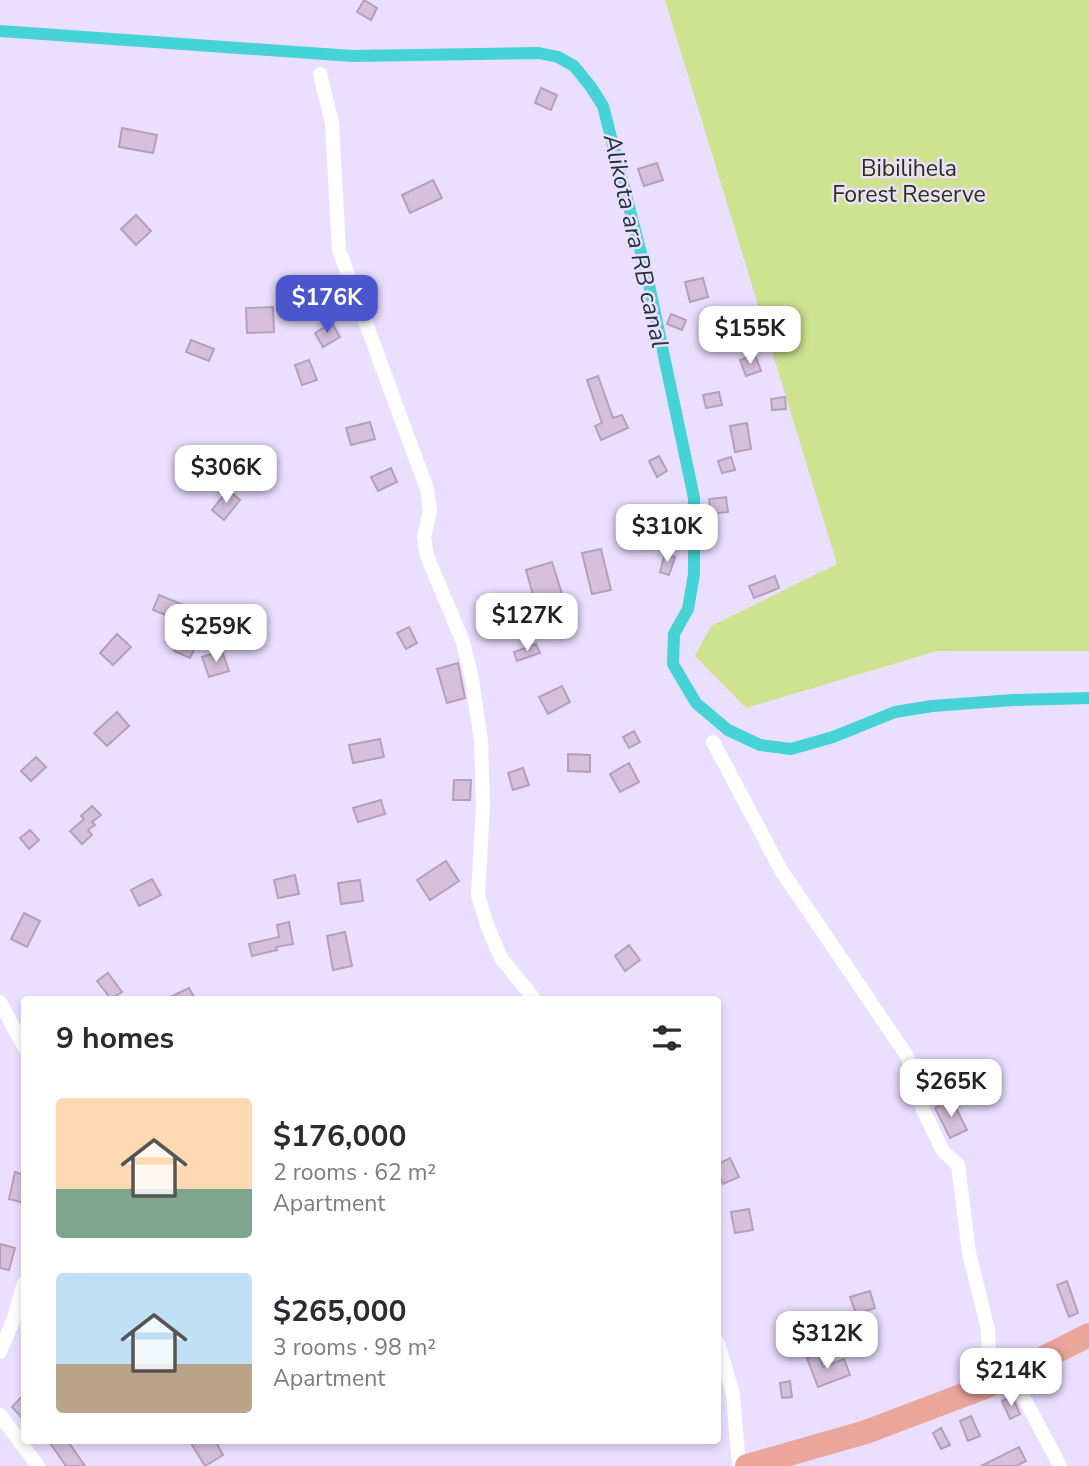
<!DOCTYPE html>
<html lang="en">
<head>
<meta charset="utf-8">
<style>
  :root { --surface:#fff; --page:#f2f2f3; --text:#2b2b33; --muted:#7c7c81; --accent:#4c56cc }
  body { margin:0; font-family:"Nunito Sans",sans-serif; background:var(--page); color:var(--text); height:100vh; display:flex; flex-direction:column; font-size:26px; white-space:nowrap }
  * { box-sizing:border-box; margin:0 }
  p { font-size:23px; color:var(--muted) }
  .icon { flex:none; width:38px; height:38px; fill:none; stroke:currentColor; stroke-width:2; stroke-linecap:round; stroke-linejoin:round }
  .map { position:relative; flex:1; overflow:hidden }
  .sheet { position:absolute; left:21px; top:996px; width:700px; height:448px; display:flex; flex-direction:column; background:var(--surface); border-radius:7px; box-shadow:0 4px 10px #0003 }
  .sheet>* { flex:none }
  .price { position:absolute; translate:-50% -60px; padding:0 16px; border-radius:14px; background:#fff; color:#222; font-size:23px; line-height:46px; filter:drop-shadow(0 2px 4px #0008) }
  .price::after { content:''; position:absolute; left:50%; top:42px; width:21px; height:16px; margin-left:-10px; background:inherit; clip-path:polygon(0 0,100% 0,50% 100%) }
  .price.selected { background:var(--accent); color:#fff }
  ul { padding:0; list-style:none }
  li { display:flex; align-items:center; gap:21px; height:175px; padding:0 35px }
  li span { display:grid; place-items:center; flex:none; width:196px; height:140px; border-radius:7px; color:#555 }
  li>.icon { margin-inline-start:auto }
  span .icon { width:84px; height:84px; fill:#fffc; stroke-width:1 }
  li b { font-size:30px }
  h2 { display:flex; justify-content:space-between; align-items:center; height:84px; padding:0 35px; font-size:30px }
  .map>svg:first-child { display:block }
  .green { fill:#cee38f }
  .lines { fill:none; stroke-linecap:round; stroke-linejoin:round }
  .canal { stroke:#45d3d6; stroke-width:12 }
  .building { fill:#d6c0dc; stroke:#b5a0ba; stroke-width:2 }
  .minor { stroke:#fff; stroke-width:14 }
  .trunk { stroke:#eba69c; stroke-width:24 }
  .labels { text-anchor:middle; stroke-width:5; stroke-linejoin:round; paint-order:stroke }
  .park-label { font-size:23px; fill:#2b330d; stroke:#ebdfff }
  .water-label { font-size:24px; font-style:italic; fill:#203738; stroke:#ebdfff }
</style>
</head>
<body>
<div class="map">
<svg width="1089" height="1466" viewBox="0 0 1089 1466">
  <rect width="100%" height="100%" fill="#ebdfff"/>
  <path class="green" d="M665,0H1089V651H937L746,708L695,656L711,626L837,564Z"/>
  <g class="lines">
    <path class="canal" d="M0,31L352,56L539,53L558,57L574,66L591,87L603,106L648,280L694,498V574L688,609L674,634L673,664L696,703L728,730L760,745L791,749L833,737L895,712L932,706L1013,700L1089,698"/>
  </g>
  <path class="building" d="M364,0L377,8L371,20L357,12Z
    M541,88L557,95L551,110L535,103Z
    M122,128L157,135L153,153L119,147Z
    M657,163L663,180L644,186L638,169Z
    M433,180L442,198L410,213L402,195Z
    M136,215L151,231L136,245L121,229Z
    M703,278L708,297L690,302L685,282Z
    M273,307L274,332L247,333L246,308Z
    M671,314L686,320L682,330L667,324Z
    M332,323L340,337L323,347L315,333Z
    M191,340L214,349L209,361L186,352Z
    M755,355L761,371L746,376L740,360Z
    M309,360L317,380L302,385L295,365Z
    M598,376L613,418L622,415L628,428L601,440L595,426L602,423L587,380Z
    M719,392L722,405L706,408L703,395Z
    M785,397L786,409L772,410L771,399Z
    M370,422L375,439L351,445L346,428Z
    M747,423L751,449L735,452L730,426Z
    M659,456L667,471L657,477L649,461Z
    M731,457L735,470L722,473L718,461Z
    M391,468L397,482L378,491L371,477Z
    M228,490L240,500L224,520L212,510Z
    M726,497L728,512L711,514L709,499Z
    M601,549L611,590L592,594L582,553Z
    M665,553L675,557L669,575L660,572Z
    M552,562L562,594L535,602L526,570Z
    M775,576L779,588L754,598L749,586Z
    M159,595L186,606L181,621L153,610Z
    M409,627L417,643L406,649L397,633Z
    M183,632L199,639L190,658L174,651Z
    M117,634L131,647L113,665L100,653Z
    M536,644L540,653L517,661L514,652Z
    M222,651L229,671L209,677L202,657Z
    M458,663L465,698L447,703L437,669Z
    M562,686L570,702L548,714L539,697Z
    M117,712L129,726L107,746L94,733Z
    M634,731L640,742L629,748L623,737Z
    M380,739L384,757L353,763L349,745Z
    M568,754L590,755V772L568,771Z
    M36,757L46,767L31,781L21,771Z
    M629,763L639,782L620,792L610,774Z
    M523,768L529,785L513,790L508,773Z
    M454,780H471L470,800H453Z
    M381,800L385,814L358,822L353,808Z
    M92,806L101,815L92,822L95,825L88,830L92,835L82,844L70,831L84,819L81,816Z
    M30,830L39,840L29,849L20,838Z
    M446,861L459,881L430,900L417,880Z
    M295,875L299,894L278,898L274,880Z
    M152,879L161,895L139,906L131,890Z
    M360,880L363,901L341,904L338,883Z
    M24,913L40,921L27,947L11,939Z
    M289,922L293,944L276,947L277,950L252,956L249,944L279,937L277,925Z
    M345,932L352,966L333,970L327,936Z
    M629,945L640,960L625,971L615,956Z
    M108,973L122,992L111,999L97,981Z
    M189,988L195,999H166Z
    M952,1100L967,1130L950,1138L935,1108Z
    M730,1158L739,1177L723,1184L718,1173V1164Z
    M15,1172L24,1175V1203L9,1199Z
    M749,1209L753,1230L735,1233L731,1212Z
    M0,1244L15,1248L9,1270L0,1268Z
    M1067,1281L1078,1313L1069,1317L1057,1285Z
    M870,1291L875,1308L856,1314L850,1297Z
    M801,1319L803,1347L785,1348L783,1321Z
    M818,1353L823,1367L844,1359L850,1375L818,1387L807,1358Z
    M790,1381L792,1397L782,1398L780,1383Z
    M24,1394V1420L12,1407Z
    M1012,1396L1020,1414L1010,1419L1002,1401Z
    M971,1416L980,1436L968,1441L960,1421Z
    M941,1428L950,1445L941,1449L933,1433Z
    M48,1440H67L85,1466H66Z
    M189,1440H215L223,1455L205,1466Z
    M1019,1447L1026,1461L1016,1466H981Z"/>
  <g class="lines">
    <path class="minor" d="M320,74L332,123L339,250L427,489L430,511L424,537L427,556L463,642L472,679L481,741L483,806L478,895L487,925L501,958L534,999
      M713,742L781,870L907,1056L923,1110L943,1151L958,1165L969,1253L988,1330L990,1385
      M0,1002L24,1047
      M718,1343L733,1394L739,1466
      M0,1352L14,1318L24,1283
      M1012,1375L1060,1466
      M0,1415L38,1466"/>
    <path class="trunk" d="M747,1466L866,1432L990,1385L1089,1335"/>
  </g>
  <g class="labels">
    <g class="park-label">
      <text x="909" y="176">Bibilihela<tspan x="909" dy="26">Forest Reserve</tspan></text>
    </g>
    <g class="water-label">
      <text transform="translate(636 241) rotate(77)" y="8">Alikota ara RB canal</text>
    </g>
  </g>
</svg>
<b class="price selected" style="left:327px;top:335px">$176K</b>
<b class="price" style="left:750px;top:366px">$155K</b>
<b class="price" style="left:226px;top:505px">$306K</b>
<b class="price" style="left:667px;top:564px">$310K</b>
<b class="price" style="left:527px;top:653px">$127K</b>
<b class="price" style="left:216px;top:664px">$259K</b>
<b class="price" style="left:951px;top:1119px">$265K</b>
<b class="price" style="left:827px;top:1371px">$312K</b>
<b class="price" style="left:1011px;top:1408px">$214K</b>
<section class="sheet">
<h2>9 homes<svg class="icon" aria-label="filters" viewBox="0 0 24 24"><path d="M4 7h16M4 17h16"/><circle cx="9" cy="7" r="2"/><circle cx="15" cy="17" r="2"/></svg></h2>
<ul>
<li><span style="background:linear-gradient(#ffd9b3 65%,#7fa58c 0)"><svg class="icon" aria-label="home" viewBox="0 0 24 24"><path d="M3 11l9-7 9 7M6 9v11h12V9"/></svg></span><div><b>$176,000</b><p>2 rooms · 62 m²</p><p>Apartment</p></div></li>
<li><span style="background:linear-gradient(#bfe0f5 65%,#b9a48a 0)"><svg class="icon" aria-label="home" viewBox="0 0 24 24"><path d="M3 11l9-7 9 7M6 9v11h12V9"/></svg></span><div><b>$265,000</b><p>3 rooms · 98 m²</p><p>Apartment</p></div></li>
</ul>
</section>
</div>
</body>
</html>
